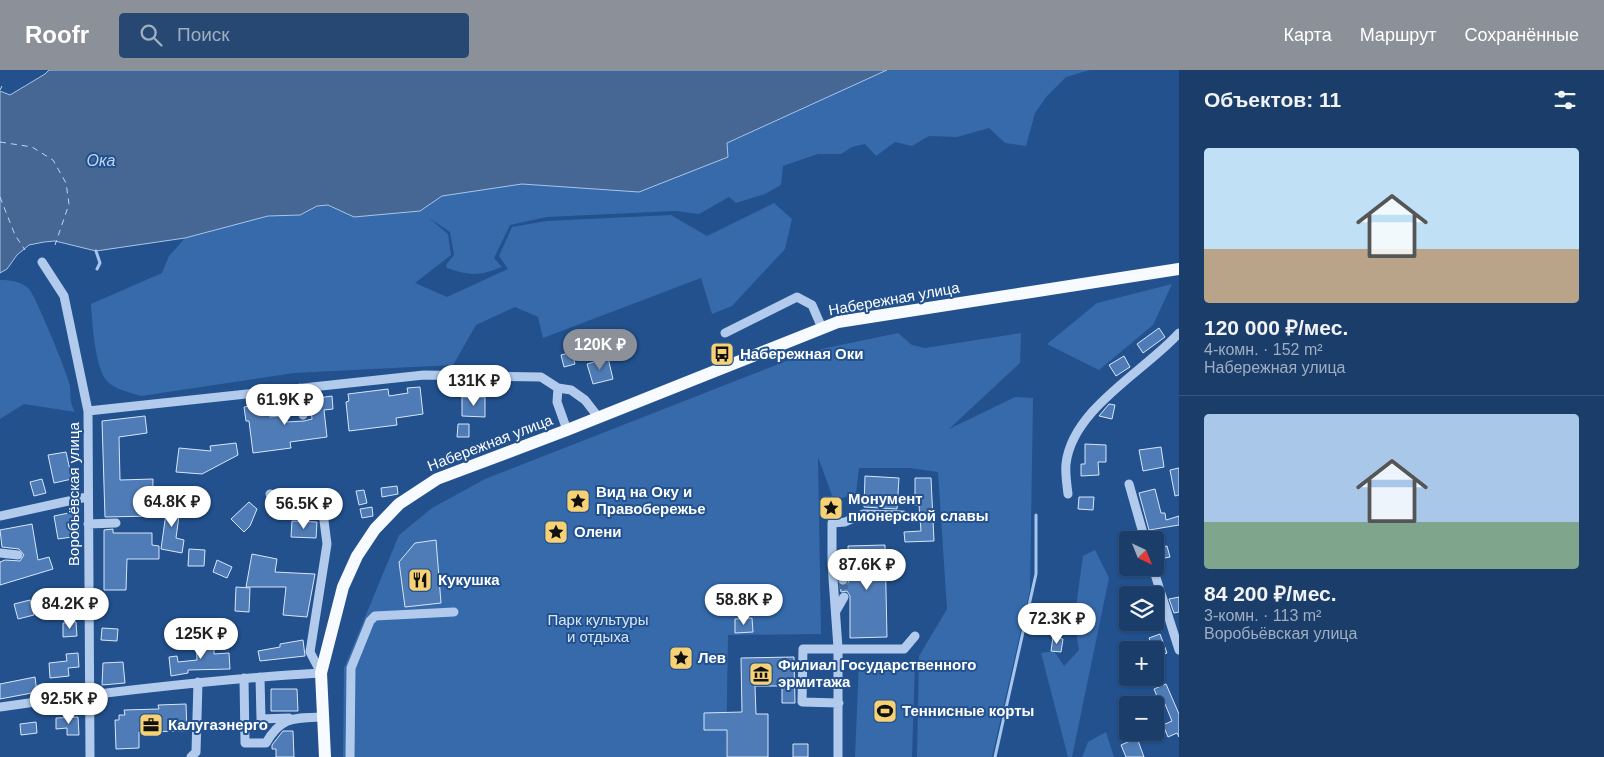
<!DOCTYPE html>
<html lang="ru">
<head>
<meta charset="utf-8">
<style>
  :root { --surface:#1a3d6a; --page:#274872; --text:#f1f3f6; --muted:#9faec1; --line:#38567e; --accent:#8c9099 }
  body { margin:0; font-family:Arial,sans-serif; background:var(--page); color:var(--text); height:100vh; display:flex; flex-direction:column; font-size:19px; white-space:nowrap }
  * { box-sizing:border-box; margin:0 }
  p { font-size:16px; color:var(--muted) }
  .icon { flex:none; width:28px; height:28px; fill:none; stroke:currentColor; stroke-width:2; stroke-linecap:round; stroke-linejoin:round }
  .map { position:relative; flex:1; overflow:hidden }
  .sheet { display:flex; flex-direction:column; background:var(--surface); width:425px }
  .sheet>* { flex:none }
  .needle { width:32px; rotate:137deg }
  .tools { position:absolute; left:1119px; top:461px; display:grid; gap:10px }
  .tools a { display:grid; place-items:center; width:45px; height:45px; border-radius:5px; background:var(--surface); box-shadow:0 1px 4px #0004,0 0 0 1px var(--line); font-size:25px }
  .price { position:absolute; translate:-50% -42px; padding:0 11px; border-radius:18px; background:#fff; color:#222; font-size:16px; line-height:32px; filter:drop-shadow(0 1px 2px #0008) }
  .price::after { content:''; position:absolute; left:50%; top:30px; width:15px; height:11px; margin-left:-8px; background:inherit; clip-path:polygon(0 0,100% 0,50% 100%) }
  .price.selected { background:var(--accent); color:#fff }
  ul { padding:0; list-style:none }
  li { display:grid; align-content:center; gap:10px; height:265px; padding:0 25px }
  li+li { border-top:1px solid var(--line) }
  li span { display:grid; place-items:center; height:155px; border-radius:5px; color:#555 }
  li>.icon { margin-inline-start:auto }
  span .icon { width:90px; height:90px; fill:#fffc; stroke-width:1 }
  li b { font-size:21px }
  h2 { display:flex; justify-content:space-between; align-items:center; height:60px; padding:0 25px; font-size:21px }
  header { display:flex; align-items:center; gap:30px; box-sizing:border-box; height:70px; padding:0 25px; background:var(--accent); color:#fff }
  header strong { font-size:24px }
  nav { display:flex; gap:28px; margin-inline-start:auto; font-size:18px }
  .search { width:350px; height:45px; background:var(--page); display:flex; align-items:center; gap:12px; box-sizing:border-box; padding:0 18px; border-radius:5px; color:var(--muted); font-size:19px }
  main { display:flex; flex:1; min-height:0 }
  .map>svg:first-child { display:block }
  .green { fill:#366aab }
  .water { fill:#466793; stroke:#a6c6ed }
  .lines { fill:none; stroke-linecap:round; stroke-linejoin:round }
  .stream { stroke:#a6c6ed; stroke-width:3 }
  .ferry { stroke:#bed5f3; stroke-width:1; stroke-dasharray:6 5; stroke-linecap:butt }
  .building { fill:#4f7cb7; stroke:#d7e6f9 }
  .minor-tunnel { stroke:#436b9f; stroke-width:9; stroke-dasharray:9 4.5; stroke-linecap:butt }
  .minor { stroke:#b2cbec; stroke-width:9 }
  .major { stroke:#f7faff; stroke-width:12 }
  .labels { text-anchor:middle; stroke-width:4; stroke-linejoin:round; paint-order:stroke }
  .street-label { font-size:15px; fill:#fff; stroke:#22518e }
  .poi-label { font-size:15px; font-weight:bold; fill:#fff; stroke:#22518e; text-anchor:start }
  .park-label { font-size:15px; fill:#d7e6f9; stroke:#22518e }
  .water-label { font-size:16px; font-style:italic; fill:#bed5f3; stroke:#22518e }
</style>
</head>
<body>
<header>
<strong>Roofr</strong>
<div class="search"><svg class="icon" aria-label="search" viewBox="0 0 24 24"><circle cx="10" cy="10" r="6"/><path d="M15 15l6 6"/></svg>Поиск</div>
<nav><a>Карта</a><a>Маршрут</a><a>Сохранённые</a></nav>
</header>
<main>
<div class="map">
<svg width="1179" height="687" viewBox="0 0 1179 687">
  <rect width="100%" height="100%" fill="#22518e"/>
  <path class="green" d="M887,0H1090L1066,7L1047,26L1035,43L1026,76L1005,73L989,58L957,67L929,66L912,76L895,72L876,86L865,74L852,77L841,84H818L783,96L781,115L765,124L736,133L729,127L699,144L676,141L547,147L510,155L494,188L502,197C479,206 470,206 447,198L446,195L454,185L450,162L429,148L448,164L451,185L415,213L447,227L508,199L499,186L512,157L546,151L671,145L707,166L774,133L792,149L785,179L732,236L712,244L701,208L543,268L538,247L515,237L476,255L453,295L294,303L141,326C129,322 115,320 106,310C95,296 92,252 91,234L162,203L169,186L185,168L268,146L300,145L317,136L328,135L354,147L420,141L442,126L522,114L639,122L727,73Z
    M0,210C10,210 21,211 29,219C36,227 68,304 70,316C71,328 69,330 75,342L24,334L0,349Z
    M1172,214L1153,255L1099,300L1047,274L1097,233Z
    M898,263L912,275L925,278L1021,263L1020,293L949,359L1015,327L1033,328L1030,520L992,687H917L919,586L947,539L938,402L910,398H859L856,423L834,431L818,387L821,564L728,565L726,687H343L344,598L399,465L432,438L485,409L812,281Z
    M1095,480L1109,508L1072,687H1068L1041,583L1054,581L1064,596L1079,580L1074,551L1083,486Z
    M859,592L915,594L912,687H855Z
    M1106,662L1114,687H1082L1088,672Z"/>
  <path class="water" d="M49,0H887L727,73L728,87L639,122L522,114L442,126L420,141L354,147L328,135L317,136L300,145L268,146L185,168L96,181L55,171L44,172L29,175L17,185L7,199L0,203V21L10,25L45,4Z"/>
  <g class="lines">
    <path class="stream" d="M96,181L100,193L97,199
      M995,687L1036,504V445"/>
    <path class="ferry" d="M0,20L2,16
      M0,72L32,77L53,90L66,113L69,134L55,175
      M0,127L15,165L25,180"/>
  </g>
  <path class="building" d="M1159,258L1165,267L1143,283L1137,274Z
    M572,282L575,294L564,297L561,285Z
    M1124,286L1130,297L1116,306L1109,295Z
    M608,288L613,309L593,314L587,294Z
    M420,317L423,344L396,348L397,355L349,361L346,332L349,331L348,324L388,319L389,326L408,323L407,318Z
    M332,326L333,339L324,340L327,367L290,372L291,378L253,383L249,351H246L244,337L268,333L270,347L286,345L287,352L304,351L312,349L310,329Z
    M462,327H485V347L462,346Z
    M1109,334L1115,335L1112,349L1099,346Z
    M145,346L147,363L119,367L120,410L153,409L152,446L105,447L102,351Z
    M458,354H469V367H457Z
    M236,373L238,385L202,404L176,402L179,378L211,381L210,376Z
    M1085,374L1106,375V392H1098L1099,405L1081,406V394H1085Z
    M1161,377L1164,397L1143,401L1139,380Z
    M66,382L72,409L54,413L48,385Z
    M1179,398V425L1175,426L1170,400Z
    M865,406L899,408L897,439L864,437Z
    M915,408H931L934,471L905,472L904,462L921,461L919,435H915Z
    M42,409L46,423L34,426L30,412Z
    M397,416L398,424L382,427L381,418Z
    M1155,419L1161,443H1165L1166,450L1179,446V455L1149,460L1139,423Z
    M364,420L367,433L359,435L356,421Z
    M1079,427H1094L1093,440L1078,439Z
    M168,429L181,431L176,468L184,470L182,483L161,479Z
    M249,432L257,439L250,456L244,462L231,449Z
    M372,437L373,446L362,448L360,439Z
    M78,441L79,466L58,469L54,446Z
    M292,451L317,452L316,468L291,467Z
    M32,454L38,490L49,487L53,499L0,515V492L5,490L20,491L24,485L19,479L2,477L0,460Z
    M113,459V463H152V475L159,476V489H127L126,520H104V460Z
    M436,470L441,533L405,537L399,492L415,473Z
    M885,475L887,567L850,568V526L847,521L841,522L840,516L847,515L849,510L848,476Z
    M1167,476L1170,487L1155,490V478Z
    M189,479L205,480L204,496H188Z
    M252,484L277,489L275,502L315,504L307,547L283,545L286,517H246Z
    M217,490L232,497L227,508L213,502Z
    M236,517L250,518L249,542L235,541Z
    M1179,527V542L1174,543L1169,529Z
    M30,530L34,545L18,549L14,534Z
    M752,548L753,562L735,563V549Z
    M76,552L77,566L63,567V553Z
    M102,558L118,559L117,571L101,570Z
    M1160,564L1167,583L1156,587L1149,568Z
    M1053,567L1063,569L1061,582L1051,581Z
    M196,569H214V584L229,583L230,599L188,600V603L171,606L169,587L177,586L178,592L197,590Z
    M303,570L305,586L260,591L258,581L280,577V574Z
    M78,583L79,597L68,598L69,606L50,608L49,593L67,591L66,584Z
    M794,587L795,633H782V616H755L756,644H768V687H727V660H704V643L742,642L741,588Z
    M123,592L125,613L102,615L103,593Z
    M35,607L37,622L0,629V614Z
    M1166,614L1179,644V667L1177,663L1168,667L1163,655L1172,651L1165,634L1161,636L1154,619Z
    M271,619H297L298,641H271Z
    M186,634L187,661L139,662V678L116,679L115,650H119V645H125L124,640L159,639L158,635Z
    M78,647L79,665H67V658L56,659V648Z
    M36,652L37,663L21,665L20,654Z
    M283,661H293L294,687H276V679H272V675Z
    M1137,668L1144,687H1126L1121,675Z
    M793,674H808V687H793Z"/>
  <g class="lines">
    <path class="minor-tunnel" d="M843,510L844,527"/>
    <path class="minor" d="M42,192L64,226L88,341L90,687
      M725,263L797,227L812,235L822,258
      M300,318L303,345
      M558,318L557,332L567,360
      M88,341L424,305L541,307L558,318L571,320L585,330L599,348
      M1129,414L1145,470
      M1068,424C1067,415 1065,403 1066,394C1072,339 1145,301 1179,263
      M0,446L87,427
      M88,454L116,453
      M0,483L18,485
      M832,494L843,506V510
      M1153,498L1179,580
      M836,541L844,527
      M260,607L261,649L289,648
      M244,608L245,673H266C281,646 295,648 323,647
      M839,633L802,632L803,579H904L915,566
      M0,637C107,622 214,609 321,603L310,582L327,474L322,435L270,424
      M191,687L196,682L198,612
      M350,687L351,598L370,551L375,546L454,542
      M838,687V578L832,494V453L845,452L863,444L903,445"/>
    <path class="major" d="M325,687L321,603L343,517L357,486L375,459L399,434L437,409L567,360L838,252L1179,199"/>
  </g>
  <defs>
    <g id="bus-square" transform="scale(1.25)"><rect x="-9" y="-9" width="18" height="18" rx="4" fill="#f7d274" stroke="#22518e"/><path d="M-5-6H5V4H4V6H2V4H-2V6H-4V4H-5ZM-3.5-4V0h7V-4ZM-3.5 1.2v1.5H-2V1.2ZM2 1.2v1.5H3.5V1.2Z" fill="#111"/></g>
    <g id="sight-square" transform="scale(1.25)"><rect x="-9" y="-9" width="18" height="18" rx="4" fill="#f7d274" stroke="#22518e"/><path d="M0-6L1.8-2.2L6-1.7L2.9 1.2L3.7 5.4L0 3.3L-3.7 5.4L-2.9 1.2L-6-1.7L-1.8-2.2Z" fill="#111"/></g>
    <g id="restaurant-square" transform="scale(1.25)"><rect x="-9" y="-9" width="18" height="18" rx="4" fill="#f7d274" stroke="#22518e"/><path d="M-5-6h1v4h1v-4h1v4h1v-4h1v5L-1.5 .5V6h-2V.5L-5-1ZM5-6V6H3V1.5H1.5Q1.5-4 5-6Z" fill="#111"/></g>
    <g id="museum-square" transform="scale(1.25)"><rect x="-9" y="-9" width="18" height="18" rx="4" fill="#f7d274" stroke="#22518e"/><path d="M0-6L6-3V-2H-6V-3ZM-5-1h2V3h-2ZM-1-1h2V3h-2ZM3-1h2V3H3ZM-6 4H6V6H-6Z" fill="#111"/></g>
    <g id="stadium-square" transform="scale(1.25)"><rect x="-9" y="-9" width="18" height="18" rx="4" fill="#f7d274" stroke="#22518e"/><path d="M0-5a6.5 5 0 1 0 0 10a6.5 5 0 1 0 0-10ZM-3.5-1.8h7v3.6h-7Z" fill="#111"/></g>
    <g id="office-square" transform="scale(1.25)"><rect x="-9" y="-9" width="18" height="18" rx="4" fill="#f7d274" stroke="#22518e"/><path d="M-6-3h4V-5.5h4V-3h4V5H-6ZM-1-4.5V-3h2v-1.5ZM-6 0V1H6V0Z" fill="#111"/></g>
  </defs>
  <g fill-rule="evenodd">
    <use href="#bus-square" x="722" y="284"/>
    <use href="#sight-square" x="578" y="431"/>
    <use href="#sight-square" x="831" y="438"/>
    <use href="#sight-square" x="556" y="462"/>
    <use href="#restaurant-square" x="420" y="510"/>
    <use href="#sight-square" x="681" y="588"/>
    <use href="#museum-square" x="761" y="604"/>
    <use href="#stadium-square" x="885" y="641"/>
    <use href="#office-square" x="151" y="655"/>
  </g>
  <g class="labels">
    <g class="street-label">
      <text transform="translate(894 229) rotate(-10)" y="5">Набережная улица</text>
      <text transform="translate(490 373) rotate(-21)" y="5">Набережная улица</text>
      <text transform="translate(74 424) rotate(-90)" y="5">Воробьёвская улица</text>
    </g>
    <g class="poi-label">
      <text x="740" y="289">Набережная Оки</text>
      <text x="596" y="427">Вид на Оку и<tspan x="596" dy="17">Правобережье</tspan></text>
      <text x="848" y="434">Монумент<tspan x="848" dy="17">пионерской славы</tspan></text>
      <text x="574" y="467">Олени</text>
      <text x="438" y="515">Кукушка</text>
      <text x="698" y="593">Лев</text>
      <text x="778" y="600">Филиал Государственного<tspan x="778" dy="17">эрмитажа</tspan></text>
      <text x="902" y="646">Теннисные корты</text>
      <text x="168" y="660">Калугаэнерго</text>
    </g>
    <g class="park-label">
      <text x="598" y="555">Парк культуры<tspan x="598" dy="17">и отдыха</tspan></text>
    </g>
    <g class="water-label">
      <text x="101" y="96">Ока</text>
    </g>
  </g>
</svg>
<div class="tools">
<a><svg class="needle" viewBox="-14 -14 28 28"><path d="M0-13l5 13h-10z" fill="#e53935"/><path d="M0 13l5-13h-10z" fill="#9faec1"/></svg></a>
<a><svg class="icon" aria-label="layers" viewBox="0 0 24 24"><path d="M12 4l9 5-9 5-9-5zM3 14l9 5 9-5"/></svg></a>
<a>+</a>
<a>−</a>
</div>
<b class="price selected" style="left:600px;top:301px">120K ₽</b>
<b class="price" style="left:474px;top:337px">131K ₽</b>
<b class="price" style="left:285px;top:356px">61.9K ₽</b>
<b class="price" style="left:172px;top:458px">64.8K ₽</b>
<b class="price" style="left:304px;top:460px">56.5K ₽</b>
<b class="price" style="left:867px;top:521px">87.6K ₽</b>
<b class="price" style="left:744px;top:556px">58.8K ₽</b>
<b class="price" style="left:70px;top:560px">84.2K ₽</b>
<b class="price" style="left:1057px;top:575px">72.3K ₽</b>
<b class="price" style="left:201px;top:590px">125K ₽</b>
<b class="price" style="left:69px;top:655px">92.5K ₽</b>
</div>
<section class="sheet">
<h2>Объектов: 11<svg class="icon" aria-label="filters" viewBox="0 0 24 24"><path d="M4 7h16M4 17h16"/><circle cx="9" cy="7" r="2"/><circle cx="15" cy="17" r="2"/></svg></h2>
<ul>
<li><span style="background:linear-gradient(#bfe0f5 65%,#b9a48a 0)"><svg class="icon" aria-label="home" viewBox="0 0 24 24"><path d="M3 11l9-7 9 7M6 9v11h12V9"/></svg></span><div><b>120 000 ₽/мес.</b><p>4-комн. · 152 m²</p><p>Набережная улица</p></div></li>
<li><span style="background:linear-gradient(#a9c7e8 70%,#7fa58c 0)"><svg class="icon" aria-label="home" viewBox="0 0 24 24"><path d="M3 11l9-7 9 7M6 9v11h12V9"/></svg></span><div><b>84 200 ₽/мес.</b><p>3-комн. · 113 m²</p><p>Воробьёвская улица</p></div></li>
</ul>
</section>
</main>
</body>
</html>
